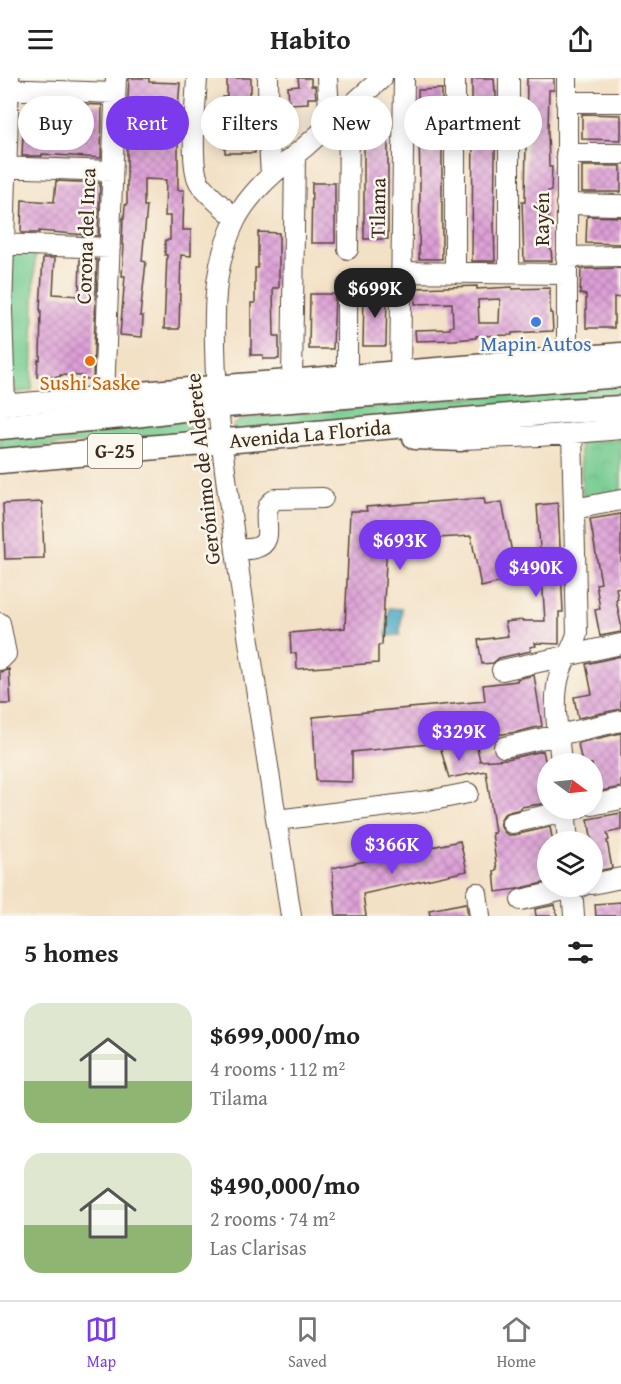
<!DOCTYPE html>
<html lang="en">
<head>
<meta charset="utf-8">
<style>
  :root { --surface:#fff; --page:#f2f2f2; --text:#222; --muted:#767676; --line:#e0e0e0; --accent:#7c3aed }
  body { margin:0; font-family:"Gentium Book Plus",serif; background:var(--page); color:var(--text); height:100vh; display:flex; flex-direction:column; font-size:22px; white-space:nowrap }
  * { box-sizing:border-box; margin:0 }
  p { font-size:20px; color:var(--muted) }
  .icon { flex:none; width:33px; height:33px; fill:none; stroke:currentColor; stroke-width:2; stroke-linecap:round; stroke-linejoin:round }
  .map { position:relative; height:838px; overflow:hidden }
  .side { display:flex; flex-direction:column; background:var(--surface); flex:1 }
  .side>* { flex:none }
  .hud { position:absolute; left:18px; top:18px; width:585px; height:54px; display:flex; gap:12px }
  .needle { width:39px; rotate:105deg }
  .tools { position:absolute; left:537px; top:675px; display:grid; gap:12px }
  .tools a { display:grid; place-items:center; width:66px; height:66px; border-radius:50%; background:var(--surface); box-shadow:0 3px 15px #0003; font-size:30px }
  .price { position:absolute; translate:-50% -51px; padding:0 14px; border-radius:21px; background:var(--accent); color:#fff; font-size:20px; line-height:39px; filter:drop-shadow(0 2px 3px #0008) }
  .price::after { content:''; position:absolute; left:50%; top:36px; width:18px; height:14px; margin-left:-9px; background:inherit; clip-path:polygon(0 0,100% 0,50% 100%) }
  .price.active { background:#222; color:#fff }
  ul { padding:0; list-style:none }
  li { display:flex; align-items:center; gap:18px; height:150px; padding:0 24px }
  li span { display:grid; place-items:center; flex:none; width:168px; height:120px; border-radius:18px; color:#555 }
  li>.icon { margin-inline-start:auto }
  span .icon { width:72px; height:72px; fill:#fffc; stroke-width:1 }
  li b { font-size:26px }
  h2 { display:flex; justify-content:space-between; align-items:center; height:72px; padding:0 24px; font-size:26px }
  .chip { padding:0 21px; border-radius:27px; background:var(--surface); box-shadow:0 3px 15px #0003; font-size:21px; line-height:54px }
  .chip.active { background:var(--accent); color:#fff }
  header { display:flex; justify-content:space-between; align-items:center; height:78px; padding:0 24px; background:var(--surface); font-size:27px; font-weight:700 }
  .tabs { display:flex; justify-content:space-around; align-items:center; height:84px; border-top:2px solid var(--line); background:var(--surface); font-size:16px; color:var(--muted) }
  .tabs a { display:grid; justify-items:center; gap:3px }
  .tabs .active { color:var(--accent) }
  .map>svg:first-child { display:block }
  .grass { fill:#75cb8f; stroke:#587a56; stroke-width:1.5 }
  .park { fill:url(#park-crowns); stroke:#587a56; stroke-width:1.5 }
  .water { fill:url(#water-ripples); stroke:#406871; stroke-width:1.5 }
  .building { fill:url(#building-cross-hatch); fill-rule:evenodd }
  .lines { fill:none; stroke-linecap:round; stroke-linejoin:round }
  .minor-casing { stroke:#574537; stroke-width:22 }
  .major-casing { stroke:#574537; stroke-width:27 }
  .minor { stroke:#fff; stroke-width:20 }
  .major { stroke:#fff; stroke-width:24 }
  .shop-dot { fill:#3f7fe0; stroke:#fbf7ec; stroke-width:2 }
  .food-dot { fill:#e8710a; stroke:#fbf7ec; stroke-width:2 }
  .labels { text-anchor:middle; stroke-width:5; stroke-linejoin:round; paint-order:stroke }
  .shield { fill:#fbf7ec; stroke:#75685c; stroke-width:1.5 }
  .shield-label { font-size:20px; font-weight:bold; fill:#3b2a1e }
  .street-label { font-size:21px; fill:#3b2a1e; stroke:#fbf7ec }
  .shop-label { font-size:21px; fill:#366cbe; stroke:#fbf7ec }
  .food-label { font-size:21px; fill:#c56008; stroke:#fbf7ec }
</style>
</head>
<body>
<header><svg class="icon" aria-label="menu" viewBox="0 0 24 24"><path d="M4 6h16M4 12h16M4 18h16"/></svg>Habito<svg class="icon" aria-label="share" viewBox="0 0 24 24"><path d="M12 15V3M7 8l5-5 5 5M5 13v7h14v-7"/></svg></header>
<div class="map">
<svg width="621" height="838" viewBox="0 0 621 838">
  <defs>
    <pattern id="park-crowns" width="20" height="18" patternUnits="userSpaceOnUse" patternTransform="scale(1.5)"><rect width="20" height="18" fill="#75cb8f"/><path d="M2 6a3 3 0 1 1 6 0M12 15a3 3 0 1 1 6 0" fill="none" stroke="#66ae7b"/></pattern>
    <pattern id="water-ripples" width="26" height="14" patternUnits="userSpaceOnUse" patternTransform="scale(1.5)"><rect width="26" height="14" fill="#44a7c4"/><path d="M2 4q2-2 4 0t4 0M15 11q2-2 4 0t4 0" fill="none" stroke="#3a889f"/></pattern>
    <pattern id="building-cross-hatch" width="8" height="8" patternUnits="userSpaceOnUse" patternTransform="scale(1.5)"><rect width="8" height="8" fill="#dd9fd7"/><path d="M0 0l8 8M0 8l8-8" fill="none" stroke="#b482ae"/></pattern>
  </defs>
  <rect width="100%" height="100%" fill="#fbf7ec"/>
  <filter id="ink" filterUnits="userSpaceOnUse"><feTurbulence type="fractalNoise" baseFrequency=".0167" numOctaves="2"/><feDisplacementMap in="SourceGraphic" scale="12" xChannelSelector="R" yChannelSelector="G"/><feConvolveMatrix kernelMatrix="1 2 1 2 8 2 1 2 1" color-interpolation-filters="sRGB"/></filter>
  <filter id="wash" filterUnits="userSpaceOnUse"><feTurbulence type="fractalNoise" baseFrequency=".008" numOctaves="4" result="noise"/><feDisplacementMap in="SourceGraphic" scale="24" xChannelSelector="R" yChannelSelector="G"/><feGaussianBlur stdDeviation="1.35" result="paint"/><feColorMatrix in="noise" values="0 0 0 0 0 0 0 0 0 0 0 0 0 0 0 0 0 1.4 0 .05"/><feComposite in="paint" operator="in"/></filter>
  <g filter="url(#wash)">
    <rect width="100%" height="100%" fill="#f3e1c6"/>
    <path class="grass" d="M12,173L35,175L32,312L13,315L10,245Z
      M621,305V319L235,355L233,347L245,340Z
      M198,340V344L183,355L0,373V358Z"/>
    <path class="park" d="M621,361V414L583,420L579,364Z"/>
    <path class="water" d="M389,530L402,531L400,557L386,558Z"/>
    <g id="blocks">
      <path class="building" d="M129,0H149V4L180,5L178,30V112H184L183,152H191V178L181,177L179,251H164L167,177H165V162H170V138H165L166,102L144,101V128H147L142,183L146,184L140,238H143L142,259L120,257L125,198H122L124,167H122L123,140H124L125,127H127V62L126,61Z
        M227,0H251V14H249V55H255V75H225V62H230V33H223V19H227Z
        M298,0H311V8H315L316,20H308V25L289,26L288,9L299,8Z
        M472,0H494L495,14H496L494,147L495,183H472L473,41H472Z
        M527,0H554V12H549L548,52L549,89H552L551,113H548L549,158H550L552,183H524L522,124H525Z
        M442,11V181H419L420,104L418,12Z
        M29,24L102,27L101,80L42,76V78H22L24,34H28Z
        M582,36L621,37V62L582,61Z
        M388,58V161H364V59Z
        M582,88H621V114H582Z
        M56,103L100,105L98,158L39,153V155H21L22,122L54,124Z
        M312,105H335V165H311Z
        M587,138L621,139V166L586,165Z
        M258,154L279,155V210H273L274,258H279V281H263V277H251V225H255V190H258Z
        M43,180H55L53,216L79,218L80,181L97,182L93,301H83V298L60,297V299H37L38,282H40L41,232H40Z
        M621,190V220L614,219V250H586V217L580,216L581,191Z
        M477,208V211L512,209V211L550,210V235H552L553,253L512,255V257L476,258V260L454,262L416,263L415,252L450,251V249L453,248L452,225L415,226V210ZM500,221L499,245H479L478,222Z
        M364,215H387L386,268H363Z
        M310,216H335L333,271H309Z
        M484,420L485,426L502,424L517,500L481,509L471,458L387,463L382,567L378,568V585L297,591L296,575H291L290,555L345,550L350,433H367L366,429Z
        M42,424L44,480L5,481L3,426Z
        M558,425L563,534H559V566L535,565L536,568L530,569L531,573L499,580L493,585L482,586L478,562L508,558L505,544L523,542V543H545L537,427Z
        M621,436V509L616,510L618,521L616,522L621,546V554L600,558L595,532L600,531L596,506L601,505L590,441Z
        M621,578V631L578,640L574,619L592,616L586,586Z
        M9,591L11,626H0V594Z
        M534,597L542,648L517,654L475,660L480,683L507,681L543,673L548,695V698H545L548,725L521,729V731L509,734L504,736L501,741L500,747L504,754L509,757H514L550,749L553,764H548V804L517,811L496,814L494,793L497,792L492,755H495L486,693L449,700L439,665L352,674V704L316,703L313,639L485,623L483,607L517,603V601Z
        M621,655V709L592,715V686H582L578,665Z
        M621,735V752L607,755L609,762L607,763L612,790L592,794V764L588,741Z
        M460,763L467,793L363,816L366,838H336L332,790Z
        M621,824V838H596L595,826Z
        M466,825L468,838H430L429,832Z
        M555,827L557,838H536L535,831Z"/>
    </g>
  </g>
  <g filter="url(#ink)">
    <use href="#blocks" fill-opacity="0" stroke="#574537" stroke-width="1.5"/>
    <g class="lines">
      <g class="minor-casing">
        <path id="minor" d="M197,0C196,23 189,86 199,104C207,117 225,130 236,141
          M268,0L269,63L271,98
          M327,0L330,47
          M455,0V195
          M567,0V282
          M0,11L115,15
          M566,24H621
          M566,76H621
          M0,89L112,93
          M566,126L621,127
          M0,166L110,170
          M348,171L349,30
          M566,179L621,178
          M402,194L567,196
          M509,195V0
          M400,296L404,0
          M347,299V208
          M292,304L295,77
          M104,318L116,0
          M0,327L96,319
          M5,327L2,232L9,0
          M461,361L539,358L621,351
          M574,431L621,422
          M236,471C242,471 249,472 255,470C281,463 254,432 276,421L323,420
          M0,545L6,576L0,582
          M502,592L621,566
          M504,669L621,643
          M561,686C559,656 551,624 560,595C564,581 574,570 577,555L572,355
          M592,727L621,721
          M565,730L568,764
          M277,742L428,723L468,715
          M512,745L578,730
          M592,806L621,800
          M572,808L574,838
          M477,815L480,838
          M521,822L582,808
          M291,838C274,724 255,609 239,495C229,419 216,344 215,267C214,223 215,184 235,143C251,111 281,89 307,67C332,45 357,22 382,0"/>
      </g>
      <g class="major-casing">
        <path id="major" d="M79,330L140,316L621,277
          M0,349L134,337L199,329L621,297
          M415,359L461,361
          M0,383L565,333L621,330"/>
      </g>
      <use href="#minor" class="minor"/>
      <use href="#major" class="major"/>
    </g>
  </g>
  <circle class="shop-dot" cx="536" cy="244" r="6"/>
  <circle class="food-dot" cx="90" cy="283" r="6"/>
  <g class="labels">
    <rect class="shield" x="88" y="356" width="54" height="34" rx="4.5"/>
    <g class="shield-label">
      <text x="115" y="380">G-25</text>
    </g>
    <g class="street-label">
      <text transform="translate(378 130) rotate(-89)" y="7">Tilama</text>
      <text transform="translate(542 141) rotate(-90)" y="7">Rayén</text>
      <text transform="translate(86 158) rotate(-88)" y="7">Corona del Inca</text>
      <text transform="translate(310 356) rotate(-5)" y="7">Avenida La Florida</text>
      <text transform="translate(203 391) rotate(-96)" y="7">Gerónimo de Alderete</text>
    </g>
    <g class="shop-label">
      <text x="536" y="273">Mapin Autos</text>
    </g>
    <g class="food-label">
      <text x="90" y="312">Sushi Saske</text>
    </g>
  </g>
</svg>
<div class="tools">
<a><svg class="needle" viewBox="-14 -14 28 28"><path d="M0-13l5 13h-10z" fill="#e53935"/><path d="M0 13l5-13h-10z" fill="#767676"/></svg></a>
<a><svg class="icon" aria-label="layers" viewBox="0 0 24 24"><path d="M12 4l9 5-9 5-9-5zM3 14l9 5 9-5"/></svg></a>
</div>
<b class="price active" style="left:375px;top:241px">$699K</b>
<b class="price" style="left:400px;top:493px">$693K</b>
<b class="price" style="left:536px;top:520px">$490K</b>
<b class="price" style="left:459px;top:684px">$329K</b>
<b class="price" style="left:392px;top:797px">$366K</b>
<div class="hud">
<a class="chip">Buy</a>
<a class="chip active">Rent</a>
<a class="chip">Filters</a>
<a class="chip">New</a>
<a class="chip">Apartment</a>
</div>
</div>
<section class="side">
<h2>5 homes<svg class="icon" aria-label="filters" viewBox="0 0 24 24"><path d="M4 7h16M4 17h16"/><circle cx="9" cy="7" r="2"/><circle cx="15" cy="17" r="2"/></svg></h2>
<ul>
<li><span style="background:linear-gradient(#dfe7d0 65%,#8fb573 0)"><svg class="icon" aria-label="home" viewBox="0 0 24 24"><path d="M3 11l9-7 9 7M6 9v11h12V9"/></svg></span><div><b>$699,000/mo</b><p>4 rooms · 112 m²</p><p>Tilama</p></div></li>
<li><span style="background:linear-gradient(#dfe7d0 60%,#8fb573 0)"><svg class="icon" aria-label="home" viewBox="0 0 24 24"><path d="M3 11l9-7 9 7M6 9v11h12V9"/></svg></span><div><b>$490,000/mo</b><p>2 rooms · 74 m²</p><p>Las Clarisas</p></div></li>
</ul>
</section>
<nav class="tabs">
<a class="active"><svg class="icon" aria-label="map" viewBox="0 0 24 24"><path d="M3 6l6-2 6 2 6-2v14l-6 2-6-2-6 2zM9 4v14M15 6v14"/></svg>Map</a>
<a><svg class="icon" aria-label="saved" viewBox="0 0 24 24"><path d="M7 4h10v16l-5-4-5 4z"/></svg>Saved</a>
<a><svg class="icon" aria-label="home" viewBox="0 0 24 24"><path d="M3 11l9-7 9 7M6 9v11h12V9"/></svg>Home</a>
</nav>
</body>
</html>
